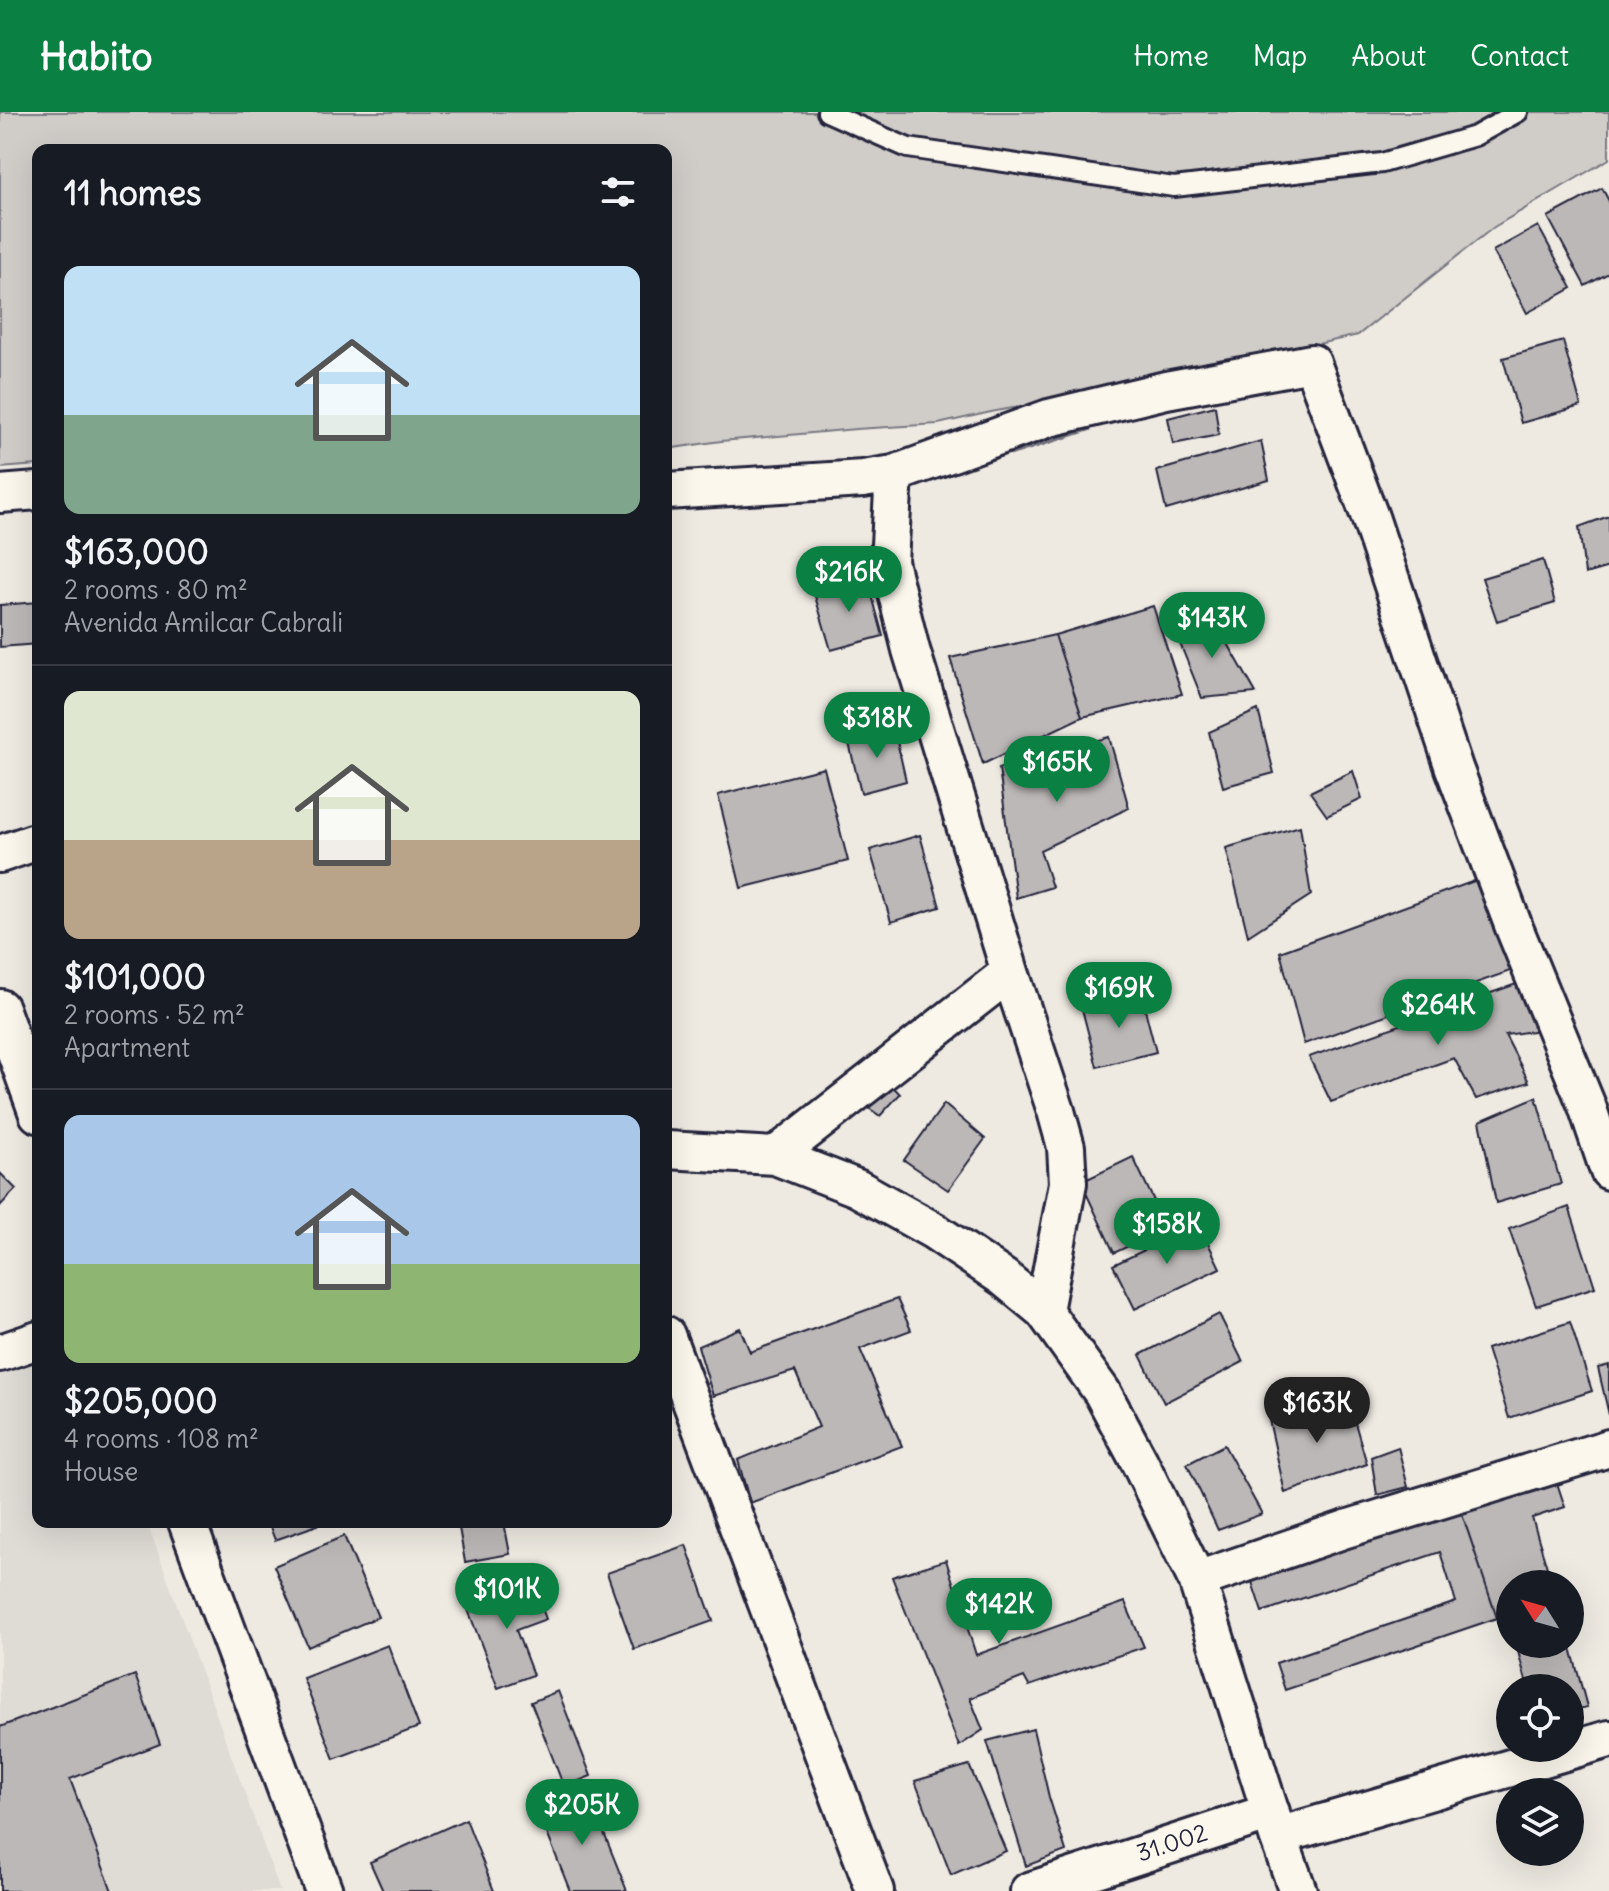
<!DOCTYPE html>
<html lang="en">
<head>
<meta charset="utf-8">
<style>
  :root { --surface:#171b24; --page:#20242c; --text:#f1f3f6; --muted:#9ea1a6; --line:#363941; --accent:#0b8043 }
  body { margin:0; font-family:Delius,sans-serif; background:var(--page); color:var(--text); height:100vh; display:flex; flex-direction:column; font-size:30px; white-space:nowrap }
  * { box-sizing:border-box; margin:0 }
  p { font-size:26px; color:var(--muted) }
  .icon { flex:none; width:44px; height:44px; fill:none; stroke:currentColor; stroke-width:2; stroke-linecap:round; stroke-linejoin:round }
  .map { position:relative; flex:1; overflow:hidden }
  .side { position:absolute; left:32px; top:32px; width:640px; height:1384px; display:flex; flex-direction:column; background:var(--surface); border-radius:16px; box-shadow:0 8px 32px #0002 }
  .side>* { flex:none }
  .needle { width:52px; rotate:307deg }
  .controls { position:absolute; left:1496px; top:1458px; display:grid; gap:16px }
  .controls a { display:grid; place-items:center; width:88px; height:88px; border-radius:50%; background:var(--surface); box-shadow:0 8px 32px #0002; font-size:40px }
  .price { position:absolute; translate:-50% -68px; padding:0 18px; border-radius:28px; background:var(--accent); color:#fff; font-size:26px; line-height:52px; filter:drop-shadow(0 2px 4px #0008) }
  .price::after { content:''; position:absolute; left:50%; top:48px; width:24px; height:18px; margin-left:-12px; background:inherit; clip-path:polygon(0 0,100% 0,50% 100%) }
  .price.on { background:#222; color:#fff }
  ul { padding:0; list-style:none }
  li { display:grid; align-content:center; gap:16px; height:424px; padding:0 32px }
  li+li { border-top:2px solid var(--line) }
  li span { display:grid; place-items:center; height:248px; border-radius:16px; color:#555 }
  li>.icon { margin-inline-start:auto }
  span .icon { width:144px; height:144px; fill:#fffc; stroke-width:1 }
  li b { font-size:34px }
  h2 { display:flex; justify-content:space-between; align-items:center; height:96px; padding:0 32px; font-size:34px }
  header { display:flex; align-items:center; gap:48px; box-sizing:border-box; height:112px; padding:0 40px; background:var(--accent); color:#fff }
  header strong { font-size:38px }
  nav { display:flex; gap:44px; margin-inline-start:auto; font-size:28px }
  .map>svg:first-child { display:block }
  .built { fill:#dfdbd5 }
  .green { fill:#d0cdc9; stroke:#797882; stroke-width:2 }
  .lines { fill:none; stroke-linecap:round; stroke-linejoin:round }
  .stream { stroke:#716f7c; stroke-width:11 }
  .building { fill:#bcb8b8; stroke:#22223b; stroke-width:2 }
  .lane-casing { stroke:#22223b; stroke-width:24 }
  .street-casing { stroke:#22223b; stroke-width:42 }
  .lane { stroke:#fbf7ec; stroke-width:18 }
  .street { stroke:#fbf7ec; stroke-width:36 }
  .labels { text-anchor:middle; stroke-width:7; stroke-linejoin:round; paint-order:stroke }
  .street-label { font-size:24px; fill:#22223b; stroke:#fbf7ec }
</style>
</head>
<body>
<header>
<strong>Habito</strong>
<nav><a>Home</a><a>Map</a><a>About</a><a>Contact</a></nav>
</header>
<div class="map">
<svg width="1609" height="1779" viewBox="0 0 1609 1779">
  <rect width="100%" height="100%" fill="#eeeae2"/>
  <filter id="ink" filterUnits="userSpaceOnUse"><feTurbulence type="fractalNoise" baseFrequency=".0125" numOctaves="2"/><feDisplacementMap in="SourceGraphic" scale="16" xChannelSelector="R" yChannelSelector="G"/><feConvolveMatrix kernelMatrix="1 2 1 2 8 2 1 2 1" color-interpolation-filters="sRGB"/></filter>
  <g filter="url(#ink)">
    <path class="built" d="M38,1249V1410H147L280,1779H0V1263Z"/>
    <path class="green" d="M0,0H1609V47L1494,115L1358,223L1135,273L991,300L938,312L856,317L721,329L666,337V38H38V353L0,356Z"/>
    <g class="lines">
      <path class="stream" d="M1012,338L1088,314"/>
    </g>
    <path class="building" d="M1602,76L1609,89V161L1585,174L1548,105Z
      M1538,114L1572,176L1527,201L1493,139Z
      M1563,229L1581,294L1521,311L1503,246Z
      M1215,294L1219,323L1173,332L1168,306Z
      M1261,329L1269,368L1166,398L1157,359Z
      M1609,404V455L1585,462L1579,415Z
      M1543,448L1555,491L1497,509L1482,466Z
      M867,465L883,524L831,538L814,481Z
      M38,490V532L0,535V493Z
      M1153,494L1182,582L1082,605L1055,523Z
      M1214,507L1256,581L1202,586L1173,514Z
      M1055,523L1082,605L983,652L950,546Z
      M1258,598L1274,661L1223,675L1209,620Z
      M894,616L906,669L861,681L848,627Z
      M1109,625L1129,696L1040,738L1052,775L1016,786L999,656Z
      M824,656L848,749L741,776L718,683Z
      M1353,659L1362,687L1327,704L1310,680Z
      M1300,714L1311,783L1248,824L1226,736Z
      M920,723L940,795L891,810L870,738Z
      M1477,768L1513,858L1304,932L1280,840Z
      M1522,870L1541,918L1505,923L1529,970L1476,987L1454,946L1331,990L1309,945Z
      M1141,882L1156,940L1097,955L1082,897Z
      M886,967L900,982L880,1004L863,992Z
      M1536,985L1561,1072L1496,1091L1480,1009Z
      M944,992L985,1027L948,1078L904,1048Z
      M1133,1045L1167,1116L1114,1141L1081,1070Z
      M0,1061L16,1077L0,1094Z
      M1569,1095L1595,1175L1536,1194L1509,1117Z
      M1199,1112L1220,1156L1135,1197L1113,1153Z
      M897,1187L911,1218L860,1237L902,1334L750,1391L738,1348L819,1315L795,1259L713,1284L698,1234L740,1216L750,1240Z
      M1219,1202L1243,1250L1164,1291L1140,1243Z
      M1570,1210L1592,1279L1509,1306L1487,1237Z
      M1609,1253V1303L1598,1256Z
      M1348,1287L1367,1352L1285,1381L1269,1308Z
      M1224,1333L1262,1402L1218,1418L1187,1352Z
      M1398,1335L1408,1375L1377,1383L1371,1345Z
      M1555,1365L1565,1395L1532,1406L1552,1472H1510V1499L1497,1506L1460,1396Z
      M1460,1396L1497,1506L1285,1578L1276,1551L1456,1490L1440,1440L1262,1500L1251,1467Z
      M268,1410H326L275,1428Z
      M458,1410H504L510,1442L465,1450Z
      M344,1424L378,1505L308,1535L274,1454Z
      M686,1433L713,1509L634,1537L607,1461Z
      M946,1448L976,1543L1125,1490L1144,1535L1029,1574L1024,1565L970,1586L983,1618L959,1634L892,1465Z
      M532,1470L546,1507L516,1518L533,1563L498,1576L467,1495Z
      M1516,1532H1570L1587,1595L1570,1599V1576H1528Z
      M388,1533L419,1615L334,1647L303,1566Z
      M135,1563L160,1632L70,1667L112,1779H0V1615Z
      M558,1579L591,1664L564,1675L531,1590Z
      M1033,1617L1049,1685L1066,1739L1026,1754L987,1629Z
      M969,1653L1006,1739L951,1763L915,1669Z
      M588,1681L627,1779H570L539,1701Z
      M466,1707L494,1779H383L370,1750Z"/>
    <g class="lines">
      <g class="lane-casing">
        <path id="lane" d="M827,0L908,36L1174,75L1382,51L1475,24L1518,0"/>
      </g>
      <g class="street-casing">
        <path id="street" d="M894,362L889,450L911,538L1010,860L1056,999L1066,1035L1068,1071L1044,1199
          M666,379L863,367L894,362L1049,306L1166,278L1312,251L1370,405L1454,656L1515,818L1587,994L1609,1059
          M0,382L38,379
          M0,742L38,729
          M0,896L38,1002
          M666,1038L775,1044L857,1076L934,1119L1004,1166L1044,1199L1102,1280L1139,1349L1197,1468L1278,1724L1298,1779
          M775,1044L1010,860
          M666,1223L875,1779
          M0,1241L38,1228
          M187,1410L324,1779
          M1197,1468L1346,1417L1609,1336
          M1278,1724L1609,1627
          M1029,1779L1271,1700"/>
      </g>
      <use href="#lane" class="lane"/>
      <use href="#street" class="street"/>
    </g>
  </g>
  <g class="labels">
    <g class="street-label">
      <text transform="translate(1172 1731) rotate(-18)" y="8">31.002</text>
    </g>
  </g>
</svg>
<div class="controls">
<a><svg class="needle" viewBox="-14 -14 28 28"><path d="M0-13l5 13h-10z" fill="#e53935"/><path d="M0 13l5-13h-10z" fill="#9ea1a6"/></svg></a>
<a><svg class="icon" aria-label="locate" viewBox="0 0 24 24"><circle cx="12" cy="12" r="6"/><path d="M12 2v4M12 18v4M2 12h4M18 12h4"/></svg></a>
<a><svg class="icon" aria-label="layers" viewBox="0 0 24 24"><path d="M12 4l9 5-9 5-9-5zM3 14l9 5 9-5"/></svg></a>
</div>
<b class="price" style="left:849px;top:502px">$216K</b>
<b class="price" style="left:1212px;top:548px">$143K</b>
<b class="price" style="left:877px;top:648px">$318K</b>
<b class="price" style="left:1057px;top:692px">$165K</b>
<b class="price" style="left:1119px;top:918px">$169K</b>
<b class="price" style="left:1438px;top:935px">$264K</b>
<b class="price" style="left:1167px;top:1154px">$158K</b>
<b class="price on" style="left:1317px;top:1333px">$163K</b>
<b class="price" style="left:507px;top:1519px">$101K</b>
<b class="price" style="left:999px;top:1534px">$142K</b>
<b class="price" style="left:582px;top:1735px">$205K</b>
<section class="side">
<h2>11 homes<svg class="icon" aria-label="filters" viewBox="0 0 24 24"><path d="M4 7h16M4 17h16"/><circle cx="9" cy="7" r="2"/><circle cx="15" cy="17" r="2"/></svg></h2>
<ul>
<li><span style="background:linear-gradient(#bfe0f5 60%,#7fa58c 0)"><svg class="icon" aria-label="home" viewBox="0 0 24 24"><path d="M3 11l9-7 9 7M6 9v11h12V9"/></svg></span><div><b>$163,000</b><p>2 rooms · 80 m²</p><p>Avenida Amilcar Cabrali</p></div></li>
<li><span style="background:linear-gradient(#dfe7d0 60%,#b9a48a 0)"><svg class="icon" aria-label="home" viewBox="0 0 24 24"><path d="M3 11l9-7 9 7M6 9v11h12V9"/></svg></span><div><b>$101,000</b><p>2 rooms · 52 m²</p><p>Apartment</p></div></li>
<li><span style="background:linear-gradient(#a9c7e8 60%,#8fb573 0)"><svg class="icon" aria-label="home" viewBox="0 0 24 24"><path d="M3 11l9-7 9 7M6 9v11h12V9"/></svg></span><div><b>$205,000</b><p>4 rooms · 108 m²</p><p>House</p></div></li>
</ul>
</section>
</div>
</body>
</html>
